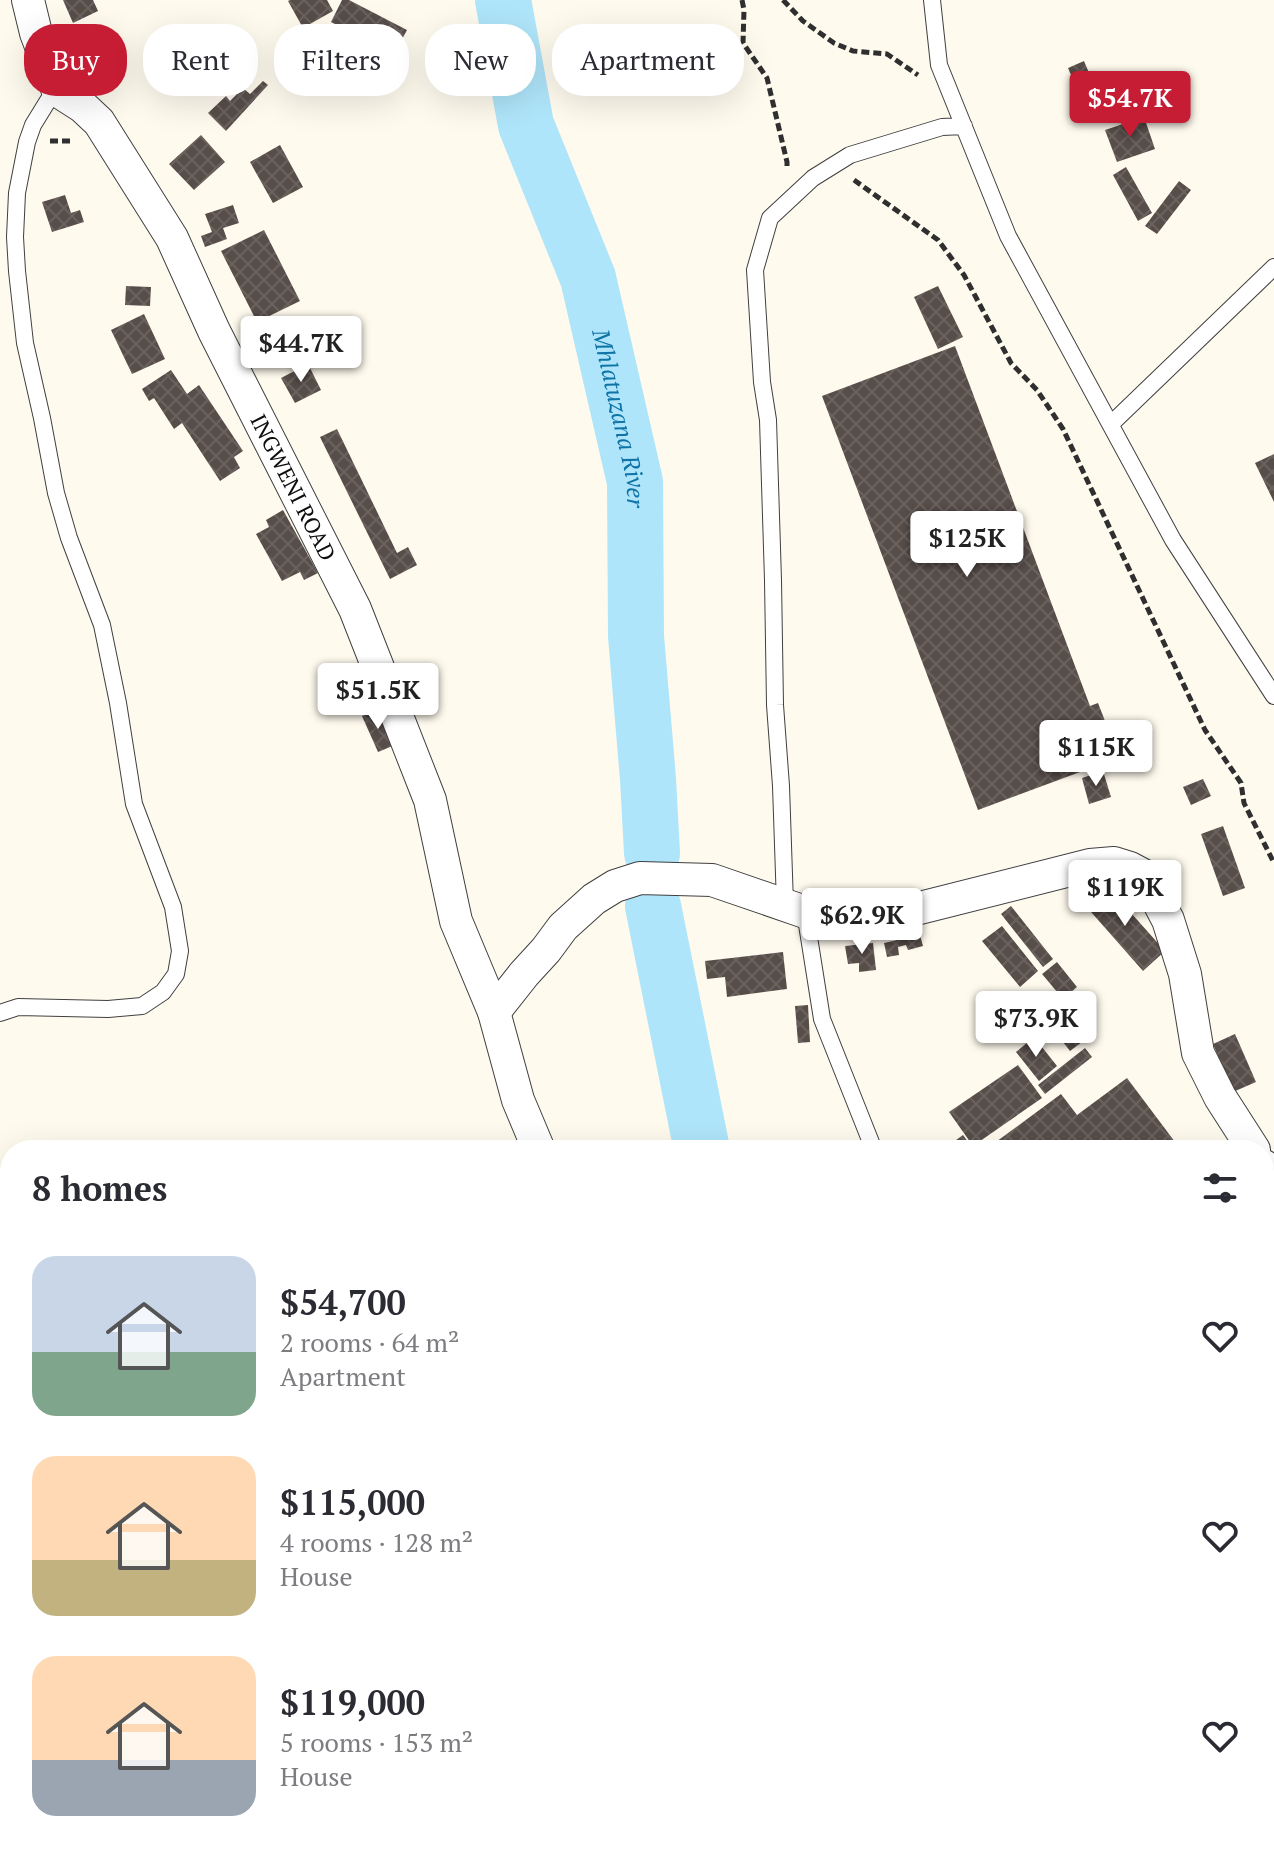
<!DOCTYPE html>
<html lang="en">
<head>
<meta charset="utf-8">
<style>
  :root { --surface:#fff; --page:#f2f2f3; --text:#2b2b33; --muted:#7c7c81; --accent:#c61d35 }
  body { margin:0; font-family:"PT Serif",serif; background:var(--page); color:var(--text); height:100vh; display:flex; flex-direction:column; font-size:30px; white-space:nowrap }
  * { box-sizing:border-box; margin:0 }
  p { font-size:26px; color:var(--muted) }
  .icon { flex:none; width:44px; height:44px; fill:none; stroke:currentColor; stroke-width:2; stroke-linecap:round; stroke-linejoin:round }
  .map { position:relative; flex:1; overflow:hidden }
  .sheet { position:absolute; left:0px; top:1140px; width:1274px; height:712px; display:flex; flex-direction:column; background:var(--surface); border-radius:32px 32px 0 0; box-shadow:0 8px 32px #0002 }
  .sheet>* { flex:none }
  .hud { position:absolute; left:24px; top:24px; width:800px; height:72px; display:flex; gap:16px }
  .price { position:absolute; translate:-50% -68px; padding:0 18px; border-radius:8px; background:#fff; color:#222; font-size:26px; line-height:52px; filter:drop-shadow(0 2px 4px #0008) }
  .price::after { content:''; position:absolute; left:50%; top:48px; width:24px; height:18px; margin-left:-12px; background:inherit; clip-path:polygon(0 0,100% 0,50% 100%) }
  .price.current { background:var(--accent); color:#fff }
  ul { padding:0; list-style:none }
  li { display:flex; align-items:center; gap:24px; height:200px; padding:0 32px }
  li span { display:grid; place-items:center; flex:none; width:224px; height:160px; border-radius:24px; color:#555 }
  li>.icon { margin-inline-start:auto }
  span .icon { width:96px; height:96px; fill:#fffc; stroke-width:1 }
  li b { font-size:34px }
  h2 { display:flex; justify-content:space-between; align-items:center; height:96px; padding:0 32px; font-size:34px }
  .pill { padding:0 28px; border-radius:32px; background:var(--surface); box-shadow:0 8px 32px #0002; font-size:28px; line-height:72px }
  .pill.current { background:var(--accent); color:#fff }
  .map>svg:first-child { display:block }
  .industrial { fill:#eae1ed }
  .water { fill:url(#water-rules); stroke:#32a3d5; stroke-width:2 }
  .lines { fill:none; stroke-linecap:round; stroke-linejoin:round }
  .river { stroke:#afe5fa; stroke-width:56 }
  .building { fill:url(#building-cross-hatch) }
  .lane-casing { stroke:#404040; stroke-width:18 }
  .street-casing { stroke:#404040; stroke-width:34 }
  .path { stroke:#2f2f2f; stroke-width:5; stroke-dasharray:8 4; stroke-linecap:butt }
  .lane { stroke:#fff; stroke-width:16 }
  .street { stroke:#fff; stroke-width:32 }
  .labels { text-anchor:middle; stroke-width:8; stroke-linejoin:round; paint-order:stroke }
  .street-label { font-size:22px; fill:#0d0d0d; stroke:#fff }
  .water-label { font-size:24px; font-style:italic; fill:#0f73a6; stroke:#fff }
</style>
</head>
<body>
<div class="map">
<svg width="1274" height="1852" viewBox="0 0 1274 1852">
  <defs>
    <pattern id="water-rules" width="6" height="5" patternUnits="userSpaceOnUse" patternTransform="scale(2)"><rect width="6" height="5" fill="#afe5fa"/><path d="M0 2.5h6" fill="none" stroke="#95c3d5"/></pattern>
    <pattern id="building-cross-hatch" width="8" height="8" patternUnits="userSpaceOnUse" patternTransform="scale(2)"><rect width="8" height="8" fill="#574d49"/><path d="M0 0l8 8M0 8l8-8" fill="none" stroke="#6a625f"/></pattern>
  </defs>
  <rect width="100%" height="100%" fill="#fffaee"/>
  <path class="industrial" d="M1264,1640L1274,1644V1852H781L778,1842H1264Z"/>
  <path class="water" d="M10,1682V1842H43L29,1852H0V1689Z"/>
  <g class="lines">
    <g class="river">
      <path id="s1" d="M503,0L526,125L588,278L635,482L636,636L648,779L652,853"/>
      <path d="M653,906L702,1150"/>
      <path d="M1264,1595L1274,1599"/>
    </g>
  </g>
  <path class="building" d="M63,0H93L98,11L73,23Z
    M290,0H327L333,11L303,28L288,1Z
    M342,0H349L407,30L390,62L331,31L335,24L331,22Z
    M1084,61L1105,111L1089,117L1068,68Z
    M263,81L268,85L226,131L208,113L226,96L230,101L243,88L250,94Z
    M1144,117L1155,149L1117,162L1105,130Z
    M201,135L225,162L194,190L169,164Z
    M280,145L303,187L273,203L250,162Z
    M1126,167L1152,213L1138,221L1113,175Z
    M1179,181L1191,190L1157,234L1145,226Z
    M65,195L71,213L80,210L84,222L52,232L42,202Z
    M233,205L239,223L223,228L227,239L205,247L201,236L212,232L205,214Z
    M264,230L300,301L257,322L221,251Z
    M126,286L151,287L150,306L125,305Z
    M938,286L963,337L938,349L914,297Z
    M144,314L165,359L132,374L111,330Z
    M955,346L1090,706L1098,703L1112,739L1100,743L1107,762L978,810L822,396Z
    M308,364L321,390L295,403L281,378Z
    M171,370L187,394L199,385L243,451L234,457L240,468L220,481L182,423L174,429L154,398L149,401L142,389Z
    M337,429L397,553L408,547L417,565L390,579L320,437Z
    M1274,454V502L1255,463Z
    M283,510L318,573L304,580L300,572L282,581L256,534L269,527L266,520Z
    M378,709L395,745L378,752L362,716Z
    M1103,771L1111,797L1089,804L1082,778Z
    M1203,779L1211,796L1191,805L1183,787Z
    M1223,826L1245,888L1223,896L1201,834Z
    M1106,885L1165,951L1143,971L1084,904Z
    M1011,906L1053,959L1043,967L1001,914Z
    M1002,926L1038,971L1020,987L982,941Z
    M920,935L923,946L908,950L906,945L898,947L899,955L887,957L884,943Z
    M873,943L876,970L859,972V963L848,964L845,946Z
    M783,952L787,989L727,997L725,977L707,979L705,961Z
    M1057,962L1077,987L1063,999L1042,974Z
    M1051,993L1086,1039L1070,1051L1035,1006Z
    M808,1005L810,1042L798,1043L795,1006Z
    M1235,1034L1256,1082L1233,1092L1213,1044Z
    M1034,1037L1057,1066L1039,1081L1016,1052Z
    M1085,1048L1092,1057L1045,1094L1038,1085Z
    M1018,1065L1042,1098L973,1146L949,1112Z
    M1127,1078L1181,1150H985L1061,1094L1077,1115Z
    M963,1135L971,1146L966,1150H942Z
    M1264,1261L1274,1275V1320L1264,1306Z
    M1274,1404V1503L1267,1508L1264,1506V1411Z"/>
  <g class="lines">
    <g class="lane-casing">
      <path id="lane" d="M932,0L939,65L1008,236L1173,540L1274,696
        M1111,424L1274,267
        M785,904L781,786L775,705L773,580L768,420L762,382L755,270L770,218L813,178L850,155L942,127L964,126
        M805,912L822,1019L874,1150
        M0,1013L18,1007L108,1009L142,1006L163,992L176,974L180,951L173,907L134,804L118,703L102,625L69,538L56,493L42,418L25,343L17,271L15,237L17,193L27,142L33,125L49,99L58,91
        M1264,1519L1274,1524
        M1253,1842L1263,1852
        M913,1852L919,1842"/>
    </g>
    <g class="street-casing">
      <g id="street">
        <path id="s2" d="M28,0L36,33L58,91L83,107L99,122L172,238L214,331L355,609L430,800L456,921L494,1012L518,1100L539,1150"/>
        <path d="M494,1012L524,974L546,950L563,927L594,899L615,886L640,878L712,880L805,912L832,917L880,918L1090,865L1114,863L1130,868L1145,876L1168,920L1185,974L1198,1053L1220,1097L1254,1150"/>
        <path d="M1264,1166L1274,1181"/>
        <path d="M0,1653L10,1648"/>
        <path d="M721,1842L724,1852"/>
      </g>
    </g>
    <path class="path" d="M742,0L744,10L743,43L767,78L787,162V169
      M783,0L803,21L834,43L853,51L887,54L918,75
      M50,141H72
      M854,180L938,240L964,275L1011,363L1037,390L1063,429L1205,730L1241,783L1244,803L1274,863"/>
    <use href="#lane" class="lane"/>
    <use href="#street" class="street"/>
  </g>
  <g class="labels">
    <g class="street-label">
      <text dy="8" stroke="none"><textPath href="#s2" startOffset="562">INGWENI ROAD</textPath></text>
    </g>
    <g class="water-label">
      <text dy="8" stroke="none"><textPath href="#s1" startOffset="436">Mhlatuzana River</textPath></text>
    </g>
  </g>
</svg>
<b class="price current" style="left:1130px;top:139px">$54.7K</b>
<b class="price" style="left:301px;top:384px">$44.7K</b>
<b class="price" style="left:967px;top:579px">$125K</b>
<b class="price" style="left:378px;top:731px">$51.5K</b>
<b class="price" style="left:1096px;top:788px">$115K</b>
<b class="price" style="left:1125px;top:928px">$119K</b>
<b class="price" style="left:862px;top:956px">$62.9K</b>
<b class="price" style="left:1036px;top:1059px">$73.9K</b>
<div class="hud">
<a class="pill current">Buy</a>
<a class="pill">Rent</a>
<a class="pill">Filters</a>
<a class="pill">New</a>
<a class="pill">Apartment</a>
</div>
<section class="sheet">
<h2>8 homes<svg class="icon" aria-label="filters" viewBox="0 0 24 24"><path d="M4 7h16M4 17h16"/><circle cx="9" cy="7" r="2"/><circle cx="15" cy="17" r="2"/></svg></h2>
<ul>
<li><span style="background:linear-gradient(#c9d6e8 60%,#7fa58c 0)"><svg class="icon" aria-label="home" viewBox="0 0 24 24"><path d="M3 11l9-7 9 7M6 9v11h12V9"/></svg></span><div><b>$54,700</b><p>2 rooms · 64 m²</p><p>Apartment</p></div><svg class="icon" aria-label="heart" viewBox="0 0 24 24"><path d="M12 20l-8-8c-3-5 5-10 8-4 3-6 11-1 8 4z"/></svg></li>
<li><span style="background:linear-gradient(#ffd9b3 65%,#c2b280 0)"><svg class="icon" aria-label="home" viewBox="0 0 24 24"><path d="M3 11l9-7 9 7M6 9v11h12V9"/></svg></span><div><b>$115,000</b><p>4 rooms · 128 m²</p><p>House</p></div><svg class="icon" aria-label="heart" viewBox="0 0 24 24"><path d="M12 20l-8-8c-3-5 5-10 8-4 3-6 11-1 8 4z"/></svg></li>
<li><span style="background:linear-gradient(#ffd9b3 65%,#9aa5b1 0)"><svg class="icon" aria-label="home" viewBox="0 0 24 24"><path d="M3 11l9-7 9 7M6 9v11h12V9"/></svg></span><div><b>$119,000</b><p>5 rooms · 153 m²</p><p>House</p></div><svg class="icon" aria-label="heart" viewBox="0 0 24 24"><path d="M12 20l-8-8c-3-5 5-10 8-4 3-6 11-1 8 4z"/></svg></li>
</ul>
</section>
</div>
</body>
</html>
